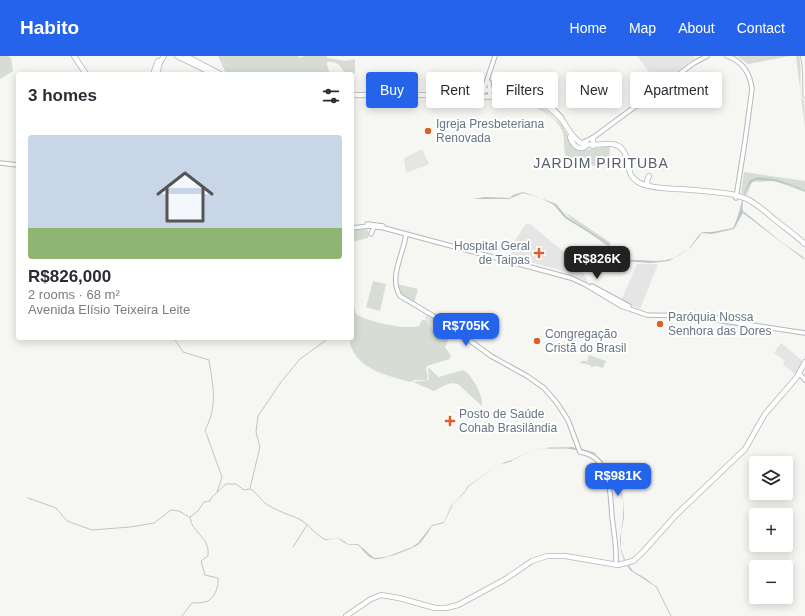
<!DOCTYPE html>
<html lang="en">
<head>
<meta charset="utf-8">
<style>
  :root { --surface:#fff; --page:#f7f7f7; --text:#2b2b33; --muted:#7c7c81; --line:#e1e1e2; --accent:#2563eb }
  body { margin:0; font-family:Helvetica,sans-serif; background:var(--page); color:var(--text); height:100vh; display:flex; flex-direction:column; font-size:15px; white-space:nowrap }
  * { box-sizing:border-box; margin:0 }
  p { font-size:13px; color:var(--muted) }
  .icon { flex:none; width:22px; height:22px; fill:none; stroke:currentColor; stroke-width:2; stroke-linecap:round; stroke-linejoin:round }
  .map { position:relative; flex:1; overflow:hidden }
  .drawer { position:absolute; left:16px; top:16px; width:338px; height:268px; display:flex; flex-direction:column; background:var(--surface); border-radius:4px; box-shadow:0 2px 10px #0003 }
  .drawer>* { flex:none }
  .banner { position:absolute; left:366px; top:16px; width:379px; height:36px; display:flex; gap:8px }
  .controls { position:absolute; left:749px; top:400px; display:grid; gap:8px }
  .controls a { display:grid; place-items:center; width:44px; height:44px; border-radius:4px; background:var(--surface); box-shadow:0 2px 10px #0003; font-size:20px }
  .price { position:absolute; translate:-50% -34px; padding:0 9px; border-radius:8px; background:var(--accent); color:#fff; font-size:13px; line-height:26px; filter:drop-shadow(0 1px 2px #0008) }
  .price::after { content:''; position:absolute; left:50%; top:24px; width:12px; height:9px; margin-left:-6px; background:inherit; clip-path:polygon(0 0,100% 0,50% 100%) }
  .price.current { background:#222; color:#fff }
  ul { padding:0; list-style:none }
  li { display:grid; align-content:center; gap:8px; height:212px; padding:0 12px }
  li+li { border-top:1px solid var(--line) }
  li span { display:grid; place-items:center; height:124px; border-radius:4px; color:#555 }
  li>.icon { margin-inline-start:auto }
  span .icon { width:72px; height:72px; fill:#fffc; stroke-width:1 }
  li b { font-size:17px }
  h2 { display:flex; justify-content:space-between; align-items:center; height:48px; padding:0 12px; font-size:17px }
  .pill { padding:0 14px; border-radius:4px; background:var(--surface); box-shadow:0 2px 10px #0003; font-size:14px; line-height:36px }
  .pill.current { background:var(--accent); color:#fff }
  header { display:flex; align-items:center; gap:24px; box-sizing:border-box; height:56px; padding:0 20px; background:var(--accent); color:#fff }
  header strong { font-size:19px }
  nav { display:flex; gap:22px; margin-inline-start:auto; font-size:14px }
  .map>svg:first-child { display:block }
  .built { fill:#e4e5e4 }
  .green { fill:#d7ddd4 }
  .water { fill:#bcc6cb }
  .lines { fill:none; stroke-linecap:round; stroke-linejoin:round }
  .stream { stroke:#bcc6cb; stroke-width:1 }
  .secondary-casing { stroke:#b4b8bd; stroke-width:5.5 }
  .primary-casing { stroke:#b4b8bc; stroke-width:6 }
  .secondary { stroke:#fff; stroke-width:3.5 }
  .primary { stroke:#fff; stroke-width:4.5 }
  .poi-dot { fill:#e05e29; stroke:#fff; stroke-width:1.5 }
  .labels { text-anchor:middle; stroke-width:4; stroke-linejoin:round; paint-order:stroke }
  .poi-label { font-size:12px; fill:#667483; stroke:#fff; text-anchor:start }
  .quarter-label { font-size:14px; letter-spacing:1px; fill:#535e69; stroke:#fff }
</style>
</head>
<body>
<header>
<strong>Habito</strong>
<nav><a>Home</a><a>Map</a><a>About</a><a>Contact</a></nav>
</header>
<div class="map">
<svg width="805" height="560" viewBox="0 0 805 560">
  <rect width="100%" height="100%" fill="#f6f6f3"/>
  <path class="built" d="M637,0H693L695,2L659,29Z
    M422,93L429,108L406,117L404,102Z
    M526,168H530L572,203L582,215L588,226L560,214L511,201L513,187Z
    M637,208H658L640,253L621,245Z
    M426,257L455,276L453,282L434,275L425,264Z
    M719,266L744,269L725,279Z
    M781,287L804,306L796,319L783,309L785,305L774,297Z"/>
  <path class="green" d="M0,0H8L11,2L13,15L0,23Z
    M218,0H298L299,2L305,0H326L328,2L345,5L355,3V17L352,20V18H345C342,11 337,4 327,6V9L330,18H226Z
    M737,0H790L748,8Z
    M796,0H799C803,14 797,34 804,46L805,72Z
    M511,41L529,44L541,51L562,69L572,88L584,94L610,90L609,109L593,110C584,98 579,99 567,105C563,96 565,87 563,77C555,53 519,44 496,42Z
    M744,116L805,125V136L774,125L752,126L747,139L741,137Z
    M565,156L611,187L608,191L571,163Z
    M366,172L368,175V182L352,186V174Z
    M373,225L386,228L380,255L366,251Z
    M397,228L418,233L414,247L401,238Z
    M352,244L356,258C369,266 404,274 419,270L422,264H425L434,275L450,281L445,291L451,300L450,303L427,310L426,313L428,321L427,324H415L410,326C386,319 353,313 349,282H352Z
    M437,259L464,265L463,270L472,272L469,282Z
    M589,299L606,305L603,312L596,310L591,311L590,309L580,307L581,305H587Z
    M428,312C433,314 434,318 439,321L463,314C472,318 484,341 482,350L458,328C449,325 442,331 434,335L413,326L429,324Z"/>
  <path class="water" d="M758,121L775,123L805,133L774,125L755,124C746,129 741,146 743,155L783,187L803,201L805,204L743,157L734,173L712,178L702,177L691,191L669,205L650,207L622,205L609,189L565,162L554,149L541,142L523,137L509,143H473L485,141L510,142L513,139L523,136L541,142L556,148L567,161L608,187L622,204C650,202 667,213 691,190C695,186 697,179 703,176H712L733,172C741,157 741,139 750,124Z
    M572,391L586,394L595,397L612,419L615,428L621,436L623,443L624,461L621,477V493L625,504L633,515L645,522L659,533L630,514L624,504L621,495L620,483L623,461V444L620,436L614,428L612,419L602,405L596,399L586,395L561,392L535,393L511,405L496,410L469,430L465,436L453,448L444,467L432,470C428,476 424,483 419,488C413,493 381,505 374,503C367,501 363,493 358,489C353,488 349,490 345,487C342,486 339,482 336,482C329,482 327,485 320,481L326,484L336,482L348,488H358L374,502L386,501L412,491L418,487L432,469L444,466L451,450L465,435L468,430L496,410L512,404L535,393Z"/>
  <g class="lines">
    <path class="stream" d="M800,0C804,11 802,28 803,40L805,43
      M795,131L805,135
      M174,282L183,296L209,304C213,330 218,350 205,374L222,421L217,436
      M335,282L345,283
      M548,392H563
      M504,407L511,405
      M250,432L260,391L256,376L258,360L281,326L300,303L329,282
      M250,433C256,435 260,443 265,447C276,455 288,458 299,463C309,468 315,479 326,484
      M28,442L56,452L67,465L92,474L130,471L154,467L171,454L179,455L189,461
      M340,483L346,487
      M293,491L307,469
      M362,493L370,500
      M656,530L671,560
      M182,560L192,547C196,547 204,547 208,545C215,541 219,530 218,522L205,519L201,505L208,500C210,480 192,478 190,461L198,455L204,446L210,445L212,441L226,428H236L244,434L250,433"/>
    <g class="secondary-casing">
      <path id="secondary" d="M727,0C742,5 750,17 752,33L745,85L736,142
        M489,26L490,40
        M483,36L495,0
        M527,38L546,45L562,62
        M582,87L594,81L694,7L707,0
        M0,107L18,109
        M367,168L383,170
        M352,172L369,170L384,172L571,222L586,229L621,250L647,259L691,260L805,277
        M371,178L374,171
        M406,178C404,198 388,221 400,240L447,268L491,300L527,320L544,332L557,347L568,364L580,396C612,401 610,437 612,461C614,477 617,493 616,508
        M592,230L629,250
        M700,259L719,262
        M799,317L805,324"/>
    </g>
    <g class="primary-casing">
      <path id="primary" d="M74,0L86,18
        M177,0L214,18
        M186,0L220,18
        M153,18L158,5
        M157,18L160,6L164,0
        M352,39H475C480,38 483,34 489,34C515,29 545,45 562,64C568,72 572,82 581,87C595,93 612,82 622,93C632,104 623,120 642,128C657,134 677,132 693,134C711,136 731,136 747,143C757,148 766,156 774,163C784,171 795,179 805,188
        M474,41L515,40L537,47
        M570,81C572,87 575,93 583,92L587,89
        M593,82V90
        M648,130L647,125L649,120
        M346,560L371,543L381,539L399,542L435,552H446L458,549L504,524L532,505L547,500H565L618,509L633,505L642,497L676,459L745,393L765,358L797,321L805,306"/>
    </g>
    <use href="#secondary" class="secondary"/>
    <use href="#primary" class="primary"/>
  </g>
  <g class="poi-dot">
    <circle cx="428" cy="75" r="4"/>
    <path d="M537 191h4v4h4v4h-4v4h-4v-4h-4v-4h4z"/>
    <circle cx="660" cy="268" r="4"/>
    <circle cx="537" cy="285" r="4"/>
    <path d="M448 359h4v4h4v4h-4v4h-4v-4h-4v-4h4z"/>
  </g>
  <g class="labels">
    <g class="poi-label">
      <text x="436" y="72">Igreja Presbeteriana<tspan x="436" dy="14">Renovada</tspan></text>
      <text x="530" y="194" text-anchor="end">Hospital Geral<tspan x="530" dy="14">de Taipas</tspan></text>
      <text x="668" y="265">Paróquia Nossa<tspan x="668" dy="14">Senhora das Dores</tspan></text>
      <text x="545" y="282">Congregação<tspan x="545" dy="14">Cristã do Brasil</tspan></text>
      <text x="459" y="362">Posto de Saúde<tspan x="459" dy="14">Cohab Brasilândia</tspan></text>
    </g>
    <g class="quarter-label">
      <text x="601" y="112">JARDIM PIRITUBA</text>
    </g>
  </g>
</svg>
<div class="controls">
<a><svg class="icon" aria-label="layers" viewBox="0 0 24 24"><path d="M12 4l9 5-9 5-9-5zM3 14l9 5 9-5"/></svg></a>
<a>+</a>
<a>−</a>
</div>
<b class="price current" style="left:597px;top:224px">R$826K</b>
<b class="price" style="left:466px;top:291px">R$705K</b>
<b class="price" style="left:618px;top:441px">R$981K</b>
<div class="banner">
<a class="pill current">Buy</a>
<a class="pill">Rent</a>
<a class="pill">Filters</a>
<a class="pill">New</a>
<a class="pill">Apartment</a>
</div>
<section class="drawer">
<h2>3 homes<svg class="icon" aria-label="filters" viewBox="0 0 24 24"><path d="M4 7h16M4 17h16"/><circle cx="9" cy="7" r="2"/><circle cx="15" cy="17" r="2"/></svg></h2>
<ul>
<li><span style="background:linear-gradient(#c9d6e8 75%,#8fb573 0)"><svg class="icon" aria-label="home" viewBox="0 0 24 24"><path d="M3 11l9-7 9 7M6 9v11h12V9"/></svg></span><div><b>R$826,000</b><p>2 rooms · 68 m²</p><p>Avenida Elísio Teixeira Leite</p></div></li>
</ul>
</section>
</div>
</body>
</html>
